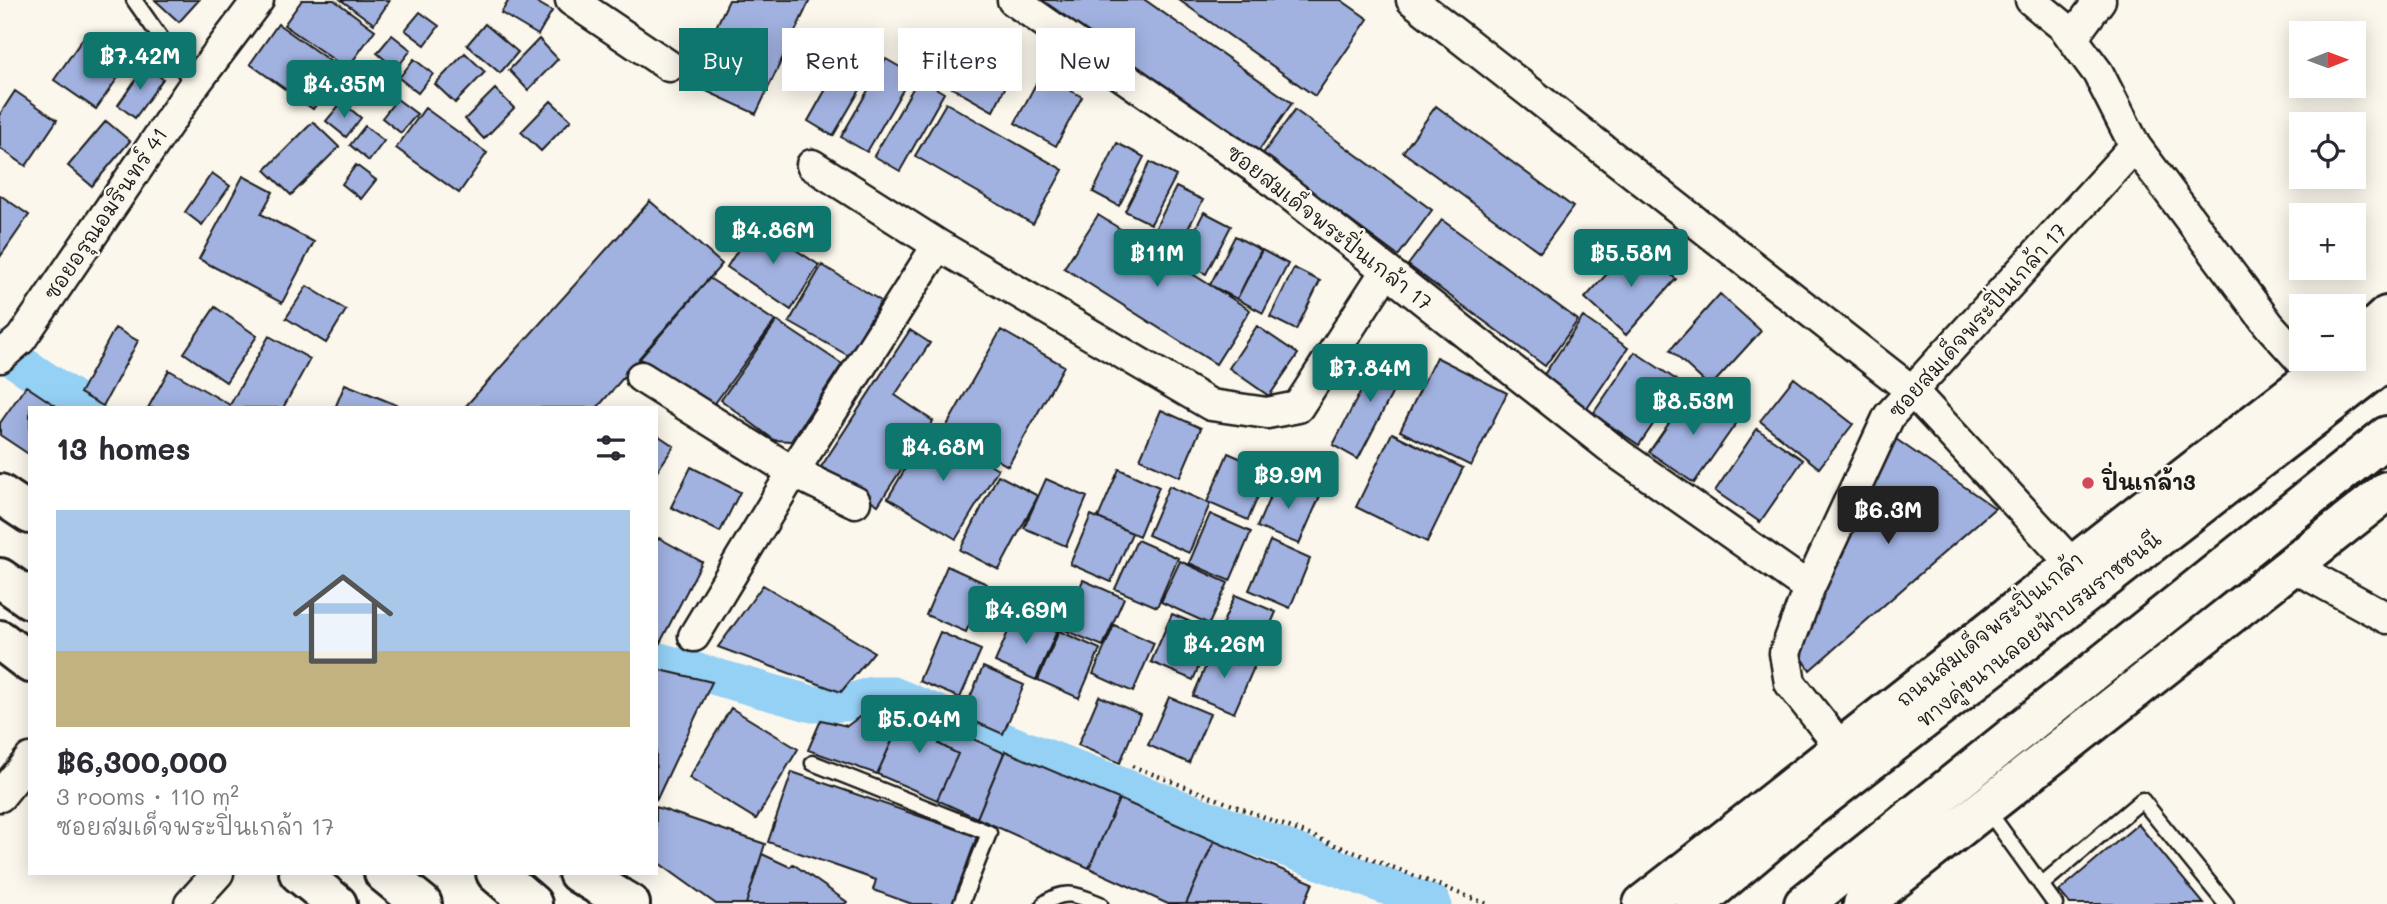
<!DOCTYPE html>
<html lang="en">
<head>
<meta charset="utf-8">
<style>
  :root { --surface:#fff; --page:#f2f2f3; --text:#2b2b33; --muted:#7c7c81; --line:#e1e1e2; --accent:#0f766e }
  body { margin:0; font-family:Mali,"Playpen Sans Thai",sans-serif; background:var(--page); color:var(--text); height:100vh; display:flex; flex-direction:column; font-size:26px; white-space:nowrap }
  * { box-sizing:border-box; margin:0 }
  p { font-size:23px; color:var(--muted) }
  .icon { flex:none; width:38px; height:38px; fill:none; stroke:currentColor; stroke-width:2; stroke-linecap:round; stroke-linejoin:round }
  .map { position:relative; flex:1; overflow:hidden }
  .details { position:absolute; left:28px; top:406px; width:630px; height:469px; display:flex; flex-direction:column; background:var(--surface); border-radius:0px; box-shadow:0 4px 18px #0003 }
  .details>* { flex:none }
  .guide { position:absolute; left:679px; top:28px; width:665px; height:63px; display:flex; gap:14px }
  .needle { width:46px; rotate:89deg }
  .controls { position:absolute; left:2289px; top:21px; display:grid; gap:14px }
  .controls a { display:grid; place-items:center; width:77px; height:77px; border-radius:0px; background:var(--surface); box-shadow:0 4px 18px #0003; font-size:35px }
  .price { position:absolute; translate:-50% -60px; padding:0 16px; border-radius:7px; background:var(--accent); color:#fff; font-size:23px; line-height:46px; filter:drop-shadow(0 2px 4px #0008) }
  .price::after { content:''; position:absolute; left:50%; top:42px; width:21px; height:16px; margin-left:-10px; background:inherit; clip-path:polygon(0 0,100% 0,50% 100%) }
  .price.selected { background:#222; color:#fff }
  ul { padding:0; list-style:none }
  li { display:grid; align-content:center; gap:14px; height:371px; padding:0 28px }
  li+li { border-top:2px solid var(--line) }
  li span { display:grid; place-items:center; height:217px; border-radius:0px; color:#555 }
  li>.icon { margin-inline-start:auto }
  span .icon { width:126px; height:126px; fill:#fffc; stroke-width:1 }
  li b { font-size:30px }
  h2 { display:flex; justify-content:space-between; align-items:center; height:84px; padding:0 28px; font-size:30px }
  .tag { padding:0 24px; border-radius:0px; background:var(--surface); box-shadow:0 4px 18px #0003; font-size:24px; line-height:63px }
  .tag.selected { background:var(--accent); color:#fff }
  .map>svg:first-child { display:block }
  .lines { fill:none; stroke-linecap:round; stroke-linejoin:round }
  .canal { stroke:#95d0f5; stroke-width:37 }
  .building { fill:#a1b2e1; stroke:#1c1c1c; stroke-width:2 }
  .lane-casing { stroke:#1c1c1c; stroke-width:19 }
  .street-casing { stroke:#1c1c1c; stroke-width:35 }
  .secondary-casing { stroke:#1c1c1c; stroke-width:44 }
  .primary-casing { stroke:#1c1c1c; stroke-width:44 }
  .path { stroke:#1c1c1c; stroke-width:4.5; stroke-dasharray:2 5; stroke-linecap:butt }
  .lane { stroke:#fbf7ec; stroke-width:14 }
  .street { stroke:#fbf7ec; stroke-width:30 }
  .secondary { stroke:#fbf7ec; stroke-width:38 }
  .primary { stroke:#fbf7ec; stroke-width:38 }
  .poi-dot { fill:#d1495b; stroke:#fbf7ec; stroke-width:2.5 }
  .labels { text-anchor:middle; stroke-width:5; stroke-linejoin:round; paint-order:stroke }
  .street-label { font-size:21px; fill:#1c1c1c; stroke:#fbf7ec }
  .poi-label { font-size:21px; font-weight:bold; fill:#1c1c1c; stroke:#fbf7ec; text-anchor:start }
</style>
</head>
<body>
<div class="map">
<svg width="2387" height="904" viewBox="0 0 2387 904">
  <rect width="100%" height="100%" fill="#fbf7ec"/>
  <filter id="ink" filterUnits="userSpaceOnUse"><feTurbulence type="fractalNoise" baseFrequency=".0143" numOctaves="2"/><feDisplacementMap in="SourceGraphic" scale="14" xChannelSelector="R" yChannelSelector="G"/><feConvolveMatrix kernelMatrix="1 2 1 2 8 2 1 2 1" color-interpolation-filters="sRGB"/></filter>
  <g filter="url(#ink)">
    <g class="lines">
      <path class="canal" d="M0,350L87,408
        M656,660L812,704L847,703L872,695H893L1019,747L1433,904"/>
    </g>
    <path class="building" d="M155,0H199L179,22Z
      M302,0H334L375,30L347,69L284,25Z
      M341,0H390L374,24Z
      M509,0H533L552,11L538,35L501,13Z
      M729,0H810L756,114L689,83Z
      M1038,0H1145L1292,103L1257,153Z
      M1179,0H1341L1368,19L1315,96Z
      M420,12L439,26L425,45L405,30Z
      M278,24L341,69L313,109L250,64Z
      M485,24L518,52L500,73L467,45Z
      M86,34L128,63L96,109L54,80Z
      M392,35L411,50L396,69L377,53Z
      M539,39L558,59L528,90L509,70Z
      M978,39L1019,61L993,111L952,88Z
      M852,43L878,59L833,136L808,121Z
      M465,53L485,72L455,103L435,84Z
      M414,59L433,74L418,93L399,78Z
      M886,59L912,74L867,152L841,137Z
      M372,64L391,79L377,98L357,83Z
      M145,66L163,79L135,118L118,105Z
      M1041,74L1082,97L1056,146L1015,123Z
      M919,78L944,93L900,171L874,156Z
      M495,89L514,108L484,139L465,119Z
      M15,91L57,120L26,166L0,148V114Z
      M397,99L417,114L401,133L382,118Z
      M551,101L571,120L541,151L521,132Z
      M342,102L361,118L346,137L326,121Z
      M946,103L1063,170L1033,224L915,156Z
      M1436,106L1573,207L1540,252L1403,152Z
      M425,108L487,153L459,193L396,148Z
      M1295,110L1432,210L1398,256L1262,155Z
      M106,121L130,141L92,186L68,166Z
      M313,122L339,147L291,195L265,170Z
      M365,126L384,141L369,161L350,145Z
      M1117,143L1144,157L1119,206L1093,192Z
      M1150,162L1176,176L1151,224L1125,211Z
      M356,165L376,180L361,199L342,184Z
      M212,173L230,186L202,225L185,212Z
      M243,176L273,192L261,214L314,242L282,303L199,259Z
      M1176,187L1203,200L1178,248L1152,235Z
      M0,195L29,215L0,257Z
      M650,201L722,264L597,408H464Z
      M1204,212L1231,226L1206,274L1179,261Z
      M1098,215L1250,310L1216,364L1064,268Z
      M1442,220L1578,320L1545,366L1408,265Z
      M755,223L819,265L791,310L727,267Z
      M1235,236L1261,250L1237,299L1210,285Z
      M1636,242L1676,279L1626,335L1585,298Z
      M1262,250L1288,264L1263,313L1237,299Z
      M822,265L881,301L849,356L789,322Z
      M1294,268L1320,281L1296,330L1270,317Z
      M709,278L775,321L713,406L639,358Z
      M307,286L346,310L326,343L286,318Z
      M1720,294L1761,331L1710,387L1670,350Z
      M215,307L257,336L226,382L184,353Z
      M1583,317L1628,348L1586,410L1541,379Z
      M777,321L842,364L791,441L774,440L721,400Z
      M1257,326L1298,354L1269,396L1229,368Z
      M115,328L138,341L103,406L80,393Z
      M910,330L930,343L895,395L933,421L878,505L821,467Z
      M1001,330L1064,366L1008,466L945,429Z
      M269,336L310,359L283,408H148L169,370L230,405Z
      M1382,350L1408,363L1358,459L1333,445Z
      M1635,352L1681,383L1639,445L1593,414Z
      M1436,357L1507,393L1471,466L1400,431Z
      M1794,378L1853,424L1819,468L1760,421Z
      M345,384L404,408H335Z
      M26,386L59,408H30V455L0,435V423Z
      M1692,390L1737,422L1694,483L1649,452Z
      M1161,410L1201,428L1180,477L1140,459Z
      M930,427L998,469L956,539L888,498Z
      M1757,429L1803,460L1760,522L1715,491Z
      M1392,433L1463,468L1427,542L1356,507Z
      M656,434L674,446L656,473Z
      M1893,437L1995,508L1810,670L1794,645Z
      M1228,453L1269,471L1248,520L1207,502Z
      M691,467L740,492L720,532L671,507Z
      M1119,469L1159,487L1139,536L1098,518Z
      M998,475L1038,496L999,570L960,550Z
      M1278,478L1320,496L1299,544L1257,527Z
      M1046,479L1087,497L1066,546L1024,528Z
      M1169,486L1210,504L1189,553L1148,535Z
      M1210,514L1251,532L1230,581L1189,563Z
      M1091,515L1132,533L1111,582L1070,564Z
      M659,538L702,562L660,643L656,642V542Z
      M1137,540L1178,558L1157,607L1115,589Z
      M1270,541L1310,559L1290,608L1249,590Z
      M1180,561L1228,583L1209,624L1161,602Z
      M947,566L987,584L966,632L926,615Z
      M1083,580L1124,598L1103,646L1062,629Z
      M763,585L874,652L841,692L718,647Z
      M1235,595L1276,612L1255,661L1214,643Z
      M1016,613L1057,631L1036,680L995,662Z
      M1172,614L1214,632L1193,680L1151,662Z
      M1114,625L1154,643L1133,692L1093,674Z
      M1059,631L1100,649L1079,698L1038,680Z
      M940,632L981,650L960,698L919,681Z
      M1214,647L1255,665L1234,713L1193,696Z
      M983,667L1024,685L1003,734L962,716Z
      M656,669L712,682L656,801Z
      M1099,696L1140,714L1120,763L1078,745Z
      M1169,697L1210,714L1189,763L1148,745Z
      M882,700L906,711L877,774L808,750L821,720L847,726Z
      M731,708L798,749L756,819L689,778Z
      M907,708L948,725L939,744L958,754L937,800L877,774Z
      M947,727L1004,753L977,818L937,800L958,754L939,744Z
      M1005,751L1119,799L1089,868L977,818Z
      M792,772L977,836L953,904H912L873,890L876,880L768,842Z
      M1119,799L1214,841L1186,904H1168L1089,868Z
      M656,807L765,844L746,904H716L656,861Z
      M2138,824L2204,904H2070L2059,891Z
      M1214,841L1313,883L1304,904H1186Z
      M762,854L790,867L793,864L847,902L845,904H746Z"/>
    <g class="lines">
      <g class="lane-casing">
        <path id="lane" d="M134,0L194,85
          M813,763L989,833L961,904
          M1986,808L2055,904
          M2041,885L2142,800L2226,904
          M1044,904C1064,888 1078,895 1100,904"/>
      </g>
      <g class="street-casing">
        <path id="street" d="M571,0L669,66
          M1013,0L1264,174L1620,455L1809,588
          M1412,0L1912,391L2072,564
          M2031,0L2064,27L2072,38L2098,73L2135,146L2269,325L2315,376
          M2072,38L2100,0
          M812,165L938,245L1211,405L1267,413L1298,407L1386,271
          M0,357L21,339L194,85L258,0
          M641,377L793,472L855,502
          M2292,566L2387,618
          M694,636L793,472L938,245
          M1842,749L1790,683L1785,653L1809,588L1889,416L2135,146
          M0,796L30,759
          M190,904L218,873"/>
      </g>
      <g class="secondary-casing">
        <path id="secondary" d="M0,494L30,514
          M0,578L30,599
          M0,640L30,663
          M299,873L337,904
          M384,873L422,904
          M496,873L532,904"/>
      </g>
      <g class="primary-casing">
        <path id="primary" d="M2354,346L2387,316
          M578,873L630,904
          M1643,904C1875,723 2104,538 2338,359
          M1695,904L1807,810L2387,360
          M1804,904L2387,436
          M1863,904L2387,491"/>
      </g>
      <path class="path" d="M1132,766L1487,904"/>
      <use href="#lane" class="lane"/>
      <use href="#street" class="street"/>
      <use href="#secondary" class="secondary"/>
      <use href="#primary" class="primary"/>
    </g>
  </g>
  <circle class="poi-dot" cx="2088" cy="483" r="7"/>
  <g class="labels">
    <g class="street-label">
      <text transform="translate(106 214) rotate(-56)" y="7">ซอยอรุณอมรินทร์ 41</text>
      <text transform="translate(1329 228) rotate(38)" y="7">ซอยสมเด็จพระปิ่นเกล้า 17</text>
      <text transform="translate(1978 321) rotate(-48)" y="7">ซอยสมเด็จพระปิ่นเกล้า 17</text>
      <text transform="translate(1990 630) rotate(-39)" y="7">ถนนสมเด็จพระปิ่นเกล้า</text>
      <text transform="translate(2039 630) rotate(-38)" y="7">ทางคู่ขนานลอยฟ้าบรมราชชนนี</text>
    </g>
    <g class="poi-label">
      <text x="2102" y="490">ปิ่นเกล้า3</text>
    </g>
  </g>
</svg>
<div class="controls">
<a><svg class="needle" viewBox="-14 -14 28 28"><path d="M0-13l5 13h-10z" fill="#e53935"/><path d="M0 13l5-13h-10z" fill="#7c7c81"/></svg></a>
<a><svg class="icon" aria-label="locate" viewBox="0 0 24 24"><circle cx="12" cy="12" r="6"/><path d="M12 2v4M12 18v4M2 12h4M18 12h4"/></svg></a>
<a>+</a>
<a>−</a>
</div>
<b class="price" style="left:140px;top:92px">฿7.42M</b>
<b class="price" style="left:344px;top:120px">฿4.35M</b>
<b class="price" style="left:773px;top:266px">฿4.86M</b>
<b class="price" style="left:1157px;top:289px">฿11M</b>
<b class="price" style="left:1631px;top:289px">฿5.58M</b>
<b class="price" style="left:1370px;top:404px">฿7.84M</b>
<b class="price" style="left:1693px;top:437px">฿8.53M</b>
<b class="price" style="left:943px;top:483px">฿4.68M</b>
<b class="price" style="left:1288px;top:511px">฿9.9M</b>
<b class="price selected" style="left:1888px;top:546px">฿6.3M</b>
<b class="price" style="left:1026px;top:646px">฿4.69M</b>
<b class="price" style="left:1224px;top:680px">฿4.26M</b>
<b class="price" style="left:919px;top:755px">฿5.04M</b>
<div class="guide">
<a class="tag selected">Buy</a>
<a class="tag">Rent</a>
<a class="tag">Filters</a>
<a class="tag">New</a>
</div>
<section class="details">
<h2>13 homes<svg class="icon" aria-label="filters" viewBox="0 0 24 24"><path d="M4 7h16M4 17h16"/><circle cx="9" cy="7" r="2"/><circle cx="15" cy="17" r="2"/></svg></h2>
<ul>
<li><span style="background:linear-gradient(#a9c7e8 65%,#c2b280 0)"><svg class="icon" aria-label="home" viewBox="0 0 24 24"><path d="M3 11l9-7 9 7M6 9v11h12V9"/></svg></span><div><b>฿6,300,000</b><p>3 rooms · 110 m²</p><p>ซอยสมเด็จพระปิ่นเกล้า 17</p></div></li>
</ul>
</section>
</div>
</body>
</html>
